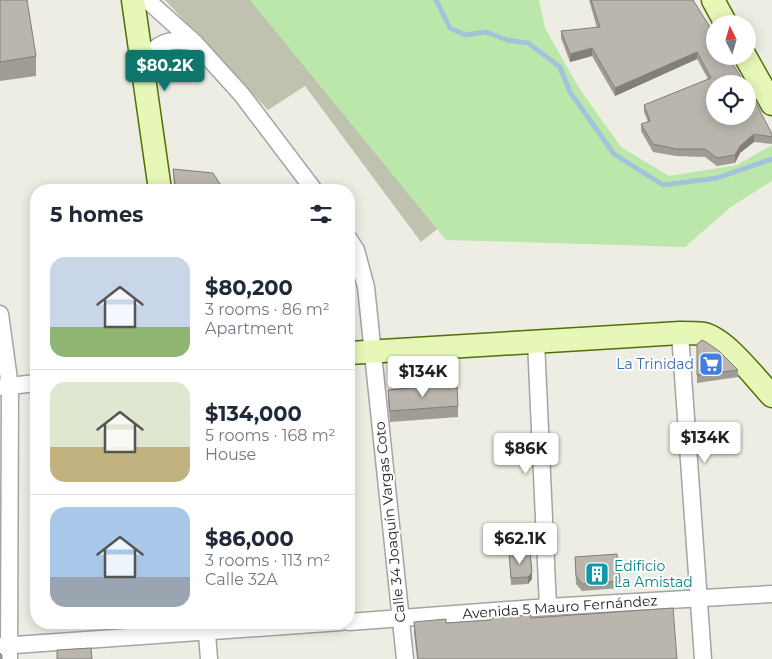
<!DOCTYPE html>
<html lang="en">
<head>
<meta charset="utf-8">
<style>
  :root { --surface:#fff; --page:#f6f6f7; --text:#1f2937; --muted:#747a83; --line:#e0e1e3; --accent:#0f766e }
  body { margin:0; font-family:Montserrat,sans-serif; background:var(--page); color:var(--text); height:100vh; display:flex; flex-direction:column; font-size:19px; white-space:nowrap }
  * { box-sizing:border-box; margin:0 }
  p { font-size:16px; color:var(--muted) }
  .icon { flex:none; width:28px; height:28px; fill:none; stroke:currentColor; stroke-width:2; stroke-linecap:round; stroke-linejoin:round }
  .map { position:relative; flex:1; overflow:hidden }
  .panel { position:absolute; left:30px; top:184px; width:325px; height:445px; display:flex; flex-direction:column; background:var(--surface); border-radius:20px; box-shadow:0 2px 12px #0003 }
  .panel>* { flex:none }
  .needle { width:32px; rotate:355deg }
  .tools { position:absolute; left:706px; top:15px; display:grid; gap:10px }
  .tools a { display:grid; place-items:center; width:50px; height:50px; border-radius:50%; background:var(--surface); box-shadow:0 2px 12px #0003; font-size:25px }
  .price { position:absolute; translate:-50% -42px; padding:0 11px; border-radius:5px; background:#fff; color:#222; font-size:16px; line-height:32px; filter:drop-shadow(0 1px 2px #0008) }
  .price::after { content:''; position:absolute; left:50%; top:30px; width:15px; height:11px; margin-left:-8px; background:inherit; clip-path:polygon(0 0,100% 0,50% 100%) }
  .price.on { background:var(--accent); color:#fff }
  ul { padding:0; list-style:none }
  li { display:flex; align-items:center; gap:15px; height:125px; padding:0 20px }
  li+li { border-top:1px solid var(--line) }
  li span { display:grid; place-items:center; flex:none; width:140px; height:100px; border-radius:15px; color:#555 }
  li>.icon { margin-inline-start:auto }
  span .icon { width:60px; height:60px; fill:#fffc; stroke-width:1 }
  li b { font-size:21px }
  h2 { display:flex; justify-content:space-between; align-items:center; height:60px; padding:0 20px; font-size:21px }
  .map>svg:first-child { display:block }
  .construction { fill:#bec2af }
  .grass { fill:#bce7aa }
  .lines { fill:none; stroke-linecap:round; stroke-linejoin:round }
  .stream { stroke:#a4c3db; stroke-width:5 }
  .street-casing { stroke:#a4a4a4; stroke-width:19 }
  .secondary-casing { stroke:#507008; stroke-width:25 }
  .street { stroke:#fff; stroke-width:16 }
  .secondary { stroke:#e7f7b8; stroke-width:22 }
  .wall { fill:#a09c95 }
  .shaded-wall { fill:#827f79 }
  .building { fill:#bab5ad; stroke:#827f79 }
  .labels { text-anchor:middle; stroke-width:4; stroke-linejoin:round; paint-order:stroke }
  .shop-label { font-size:14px; fill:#366cbe; stroke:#fff; text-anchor:end }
  .street-label { font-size:14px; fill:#1d1d1d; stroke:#fff }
  .culture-label { font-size:14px; fill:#0d838f; stroke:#fff; text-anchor:start }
</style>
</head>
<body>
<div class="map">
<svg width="772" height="659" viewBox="0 0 772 659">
  <rect width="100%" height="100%" fill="#eeede3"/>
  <path class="construction" d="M165,0H423L455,215L421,242L305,86L268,110Z"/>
  <path class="grass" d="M250,0H539L545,28L579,88L621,147L669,176L737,165L772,145V181L731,207L685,247L446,240Z"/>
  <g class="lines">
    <path class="stream" d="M436,0L450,28L465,35L486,32L507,40L528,43L560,67L570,92L614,154L663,185L717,178L772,159"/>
    <g class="street-casing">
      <path id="street" d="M147,0L195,43L242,95L314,190
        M142,64C156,42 170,37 195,43
        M349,239L356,250L366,287L405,659
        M0,314L10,387L9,659
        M680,333L703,659
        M536,341L548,607
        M1,387L36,383
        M206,622L209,659
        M349,622L548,607L772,594
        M0,646L341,622"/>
    </g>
    <g class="secondary-casing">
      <path id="secondary" d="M133,0L160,190
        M713,0L726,24
        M745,56L772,104
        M349,353L680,333C688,333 696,333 704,334C726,339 756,379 772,396"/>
    </g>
    <use href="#street" class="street"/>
    <use href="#secondary" class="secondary"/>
  </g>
  <path class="wall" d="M0,0L36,56V76L0,81Z
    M589,0H693L772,134V144L754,142L740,153L735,163L717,166L705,157L676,156L653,152L641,131V124L648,122L644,112V105L708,79L697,59L615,96L592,56L570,62L561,38V31L597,28Z
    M173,169L224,190H174Z
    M697,344L738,370V377L697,383Z
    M388,390L458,406V417L390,422L388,400Z
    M509,553L532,579L528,584L511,585Z
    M575,557L620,581V588L582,591L576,584Z
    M531,618L677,659H417L414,633V622L446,623Z"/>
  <path class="shaded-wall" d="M592,48V56L570,62V54Z
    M697,52V59L615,96V88Z
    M754,134V142L740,153L735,163V155L740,146Z
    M532,572V579L528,584V577Z"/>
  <path class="building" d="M0,0H27L36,56L0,62Z
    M591,0H693L715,35V56H728L745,84H715V116H748V88L772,134V137L754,134L740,146L735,155L717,158L705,149H676L653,144L641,124L650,121L644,105L711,78L697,52L615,88L592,48L570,54L561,31L600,27Z
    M173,169L213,173L224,190H176Z
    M702,340L706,342L719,351L738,370L697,375V344Z
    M457,384L458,406L390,411L388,390Z
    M530,551L532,572L528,577L511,578L509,553Z
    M617,554L620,581L582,584L576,576L575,557Z
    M673,608L677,659H418L414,622L446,619V623L491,620V618L531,615V618Z
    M91,648L92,659H57V650Z
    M0,653L2,655V659H0Z"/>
  <defs>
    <g id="supermarket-square" transform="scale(1.25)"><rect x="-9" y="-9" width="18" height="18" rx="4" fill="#3f7fe0" stroke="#fff"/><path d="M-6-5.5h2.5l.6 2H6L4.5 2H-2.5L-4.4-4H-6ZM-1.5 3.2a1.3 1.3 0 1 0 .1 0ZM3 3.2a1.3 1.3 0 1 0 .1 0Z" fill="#fff"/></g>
    <g id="building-square" transform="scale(1.25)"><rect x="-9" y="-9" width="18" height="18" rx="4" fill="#0f9aa8" stroke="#fff"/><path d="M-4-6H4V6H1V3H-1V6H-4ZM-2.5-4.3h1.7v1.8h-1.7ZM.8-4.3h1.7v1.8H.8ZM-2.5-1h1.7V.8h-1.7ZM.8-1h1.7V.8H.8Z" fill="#fff"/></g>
  </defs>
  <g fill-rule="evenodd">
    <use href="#supermarket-square" x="711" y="364"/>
    <use href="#building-square" x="597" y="574"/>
  </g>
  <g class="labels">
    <g class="shop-label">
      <text x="694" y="369">La Trinidad</text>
    </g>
    <g class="street-label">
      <text transform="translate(390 522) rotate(-96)" y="5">Calle 34 Joaquín Vargas Coto</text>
      <text transform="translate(560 607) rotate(-4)" y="5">Avenida 5 Mauro Fernández</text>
    </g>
    <g class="culture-label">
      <text x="614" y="571">Edificio<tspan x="614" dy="16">La Amistad</tspan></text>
    </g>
  </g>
</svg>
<div class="tools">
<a><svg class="needle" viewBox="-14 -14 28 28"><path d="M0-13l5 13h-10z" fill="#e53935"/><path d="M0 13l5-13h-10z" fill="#747a83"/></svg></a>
<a><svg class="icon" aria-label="locate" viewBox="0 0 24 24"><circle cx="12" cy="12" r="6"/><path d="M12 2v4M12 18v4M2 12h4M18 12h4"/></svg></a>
</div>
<b class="price on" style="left:165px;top:92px">$80.2K</b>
<b class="price" style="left:423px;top:398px">$134K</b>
<b class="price" style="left:705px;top:464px">$134K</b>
<b class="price" style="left:526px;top:475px">$86K</b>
<b class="price" style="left:520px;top:565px">$62.1K</b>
<section class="panel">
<h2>5 homes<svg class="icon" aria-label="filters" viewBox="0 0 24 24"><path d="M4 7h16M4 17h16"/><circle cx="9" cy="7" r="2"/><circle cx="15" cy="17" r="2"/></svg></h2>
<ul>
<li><span style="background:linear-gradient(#c9d6e8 70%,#8fb573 0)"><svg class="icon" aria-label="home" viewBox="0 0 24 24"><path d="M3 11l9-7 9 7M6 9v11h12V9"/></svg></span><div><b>$80,200</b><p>3 rooms · 86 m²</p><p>Apartment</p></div></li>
<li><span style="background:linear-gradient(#dfe7d0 65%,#c2b280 0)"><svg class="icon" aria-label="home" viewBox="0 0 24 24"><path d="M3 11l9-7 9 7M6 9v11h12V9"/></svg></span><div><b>$134,000</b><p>5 rooms · 168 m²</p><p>House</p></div></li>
<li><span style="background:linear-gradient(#a9c7e8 70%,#9aa5b1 0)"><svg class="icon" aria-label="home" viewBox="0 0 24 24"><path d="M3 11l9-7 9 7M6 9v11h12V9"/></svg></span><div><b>$86,000</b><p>3 rooms · 113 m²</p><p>Calle 32A</p></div></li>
</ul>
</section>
</div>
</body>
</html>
